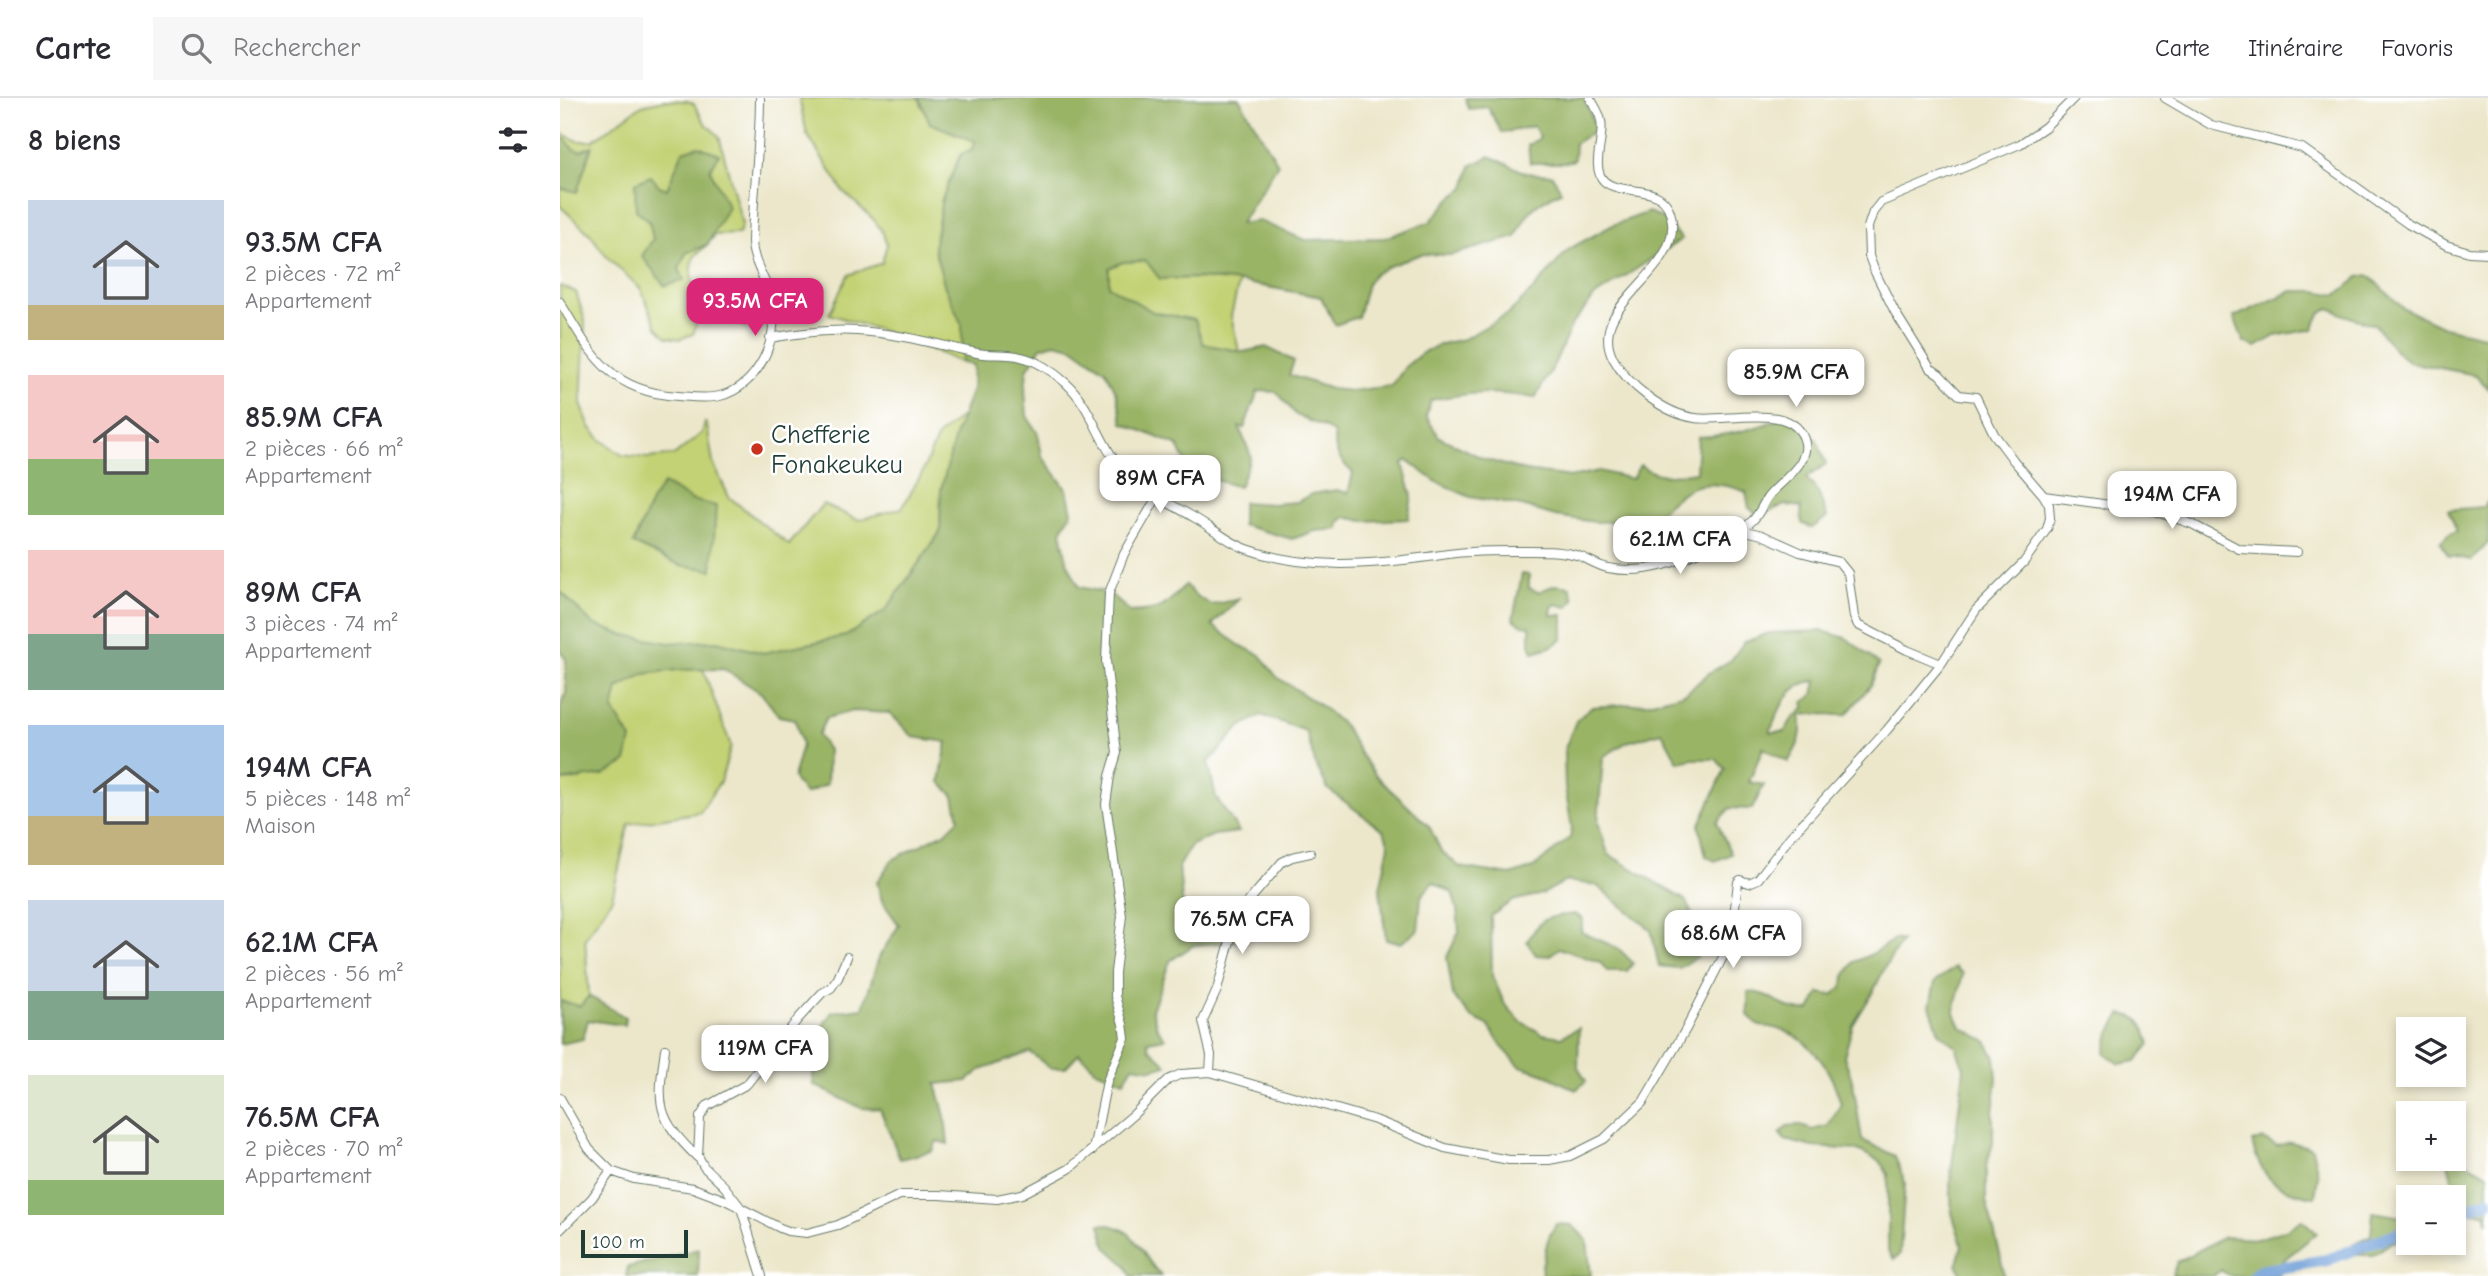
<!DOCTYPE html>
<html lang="fr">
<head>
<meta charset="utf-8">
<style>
  :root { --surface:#fff; --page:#f7f7f7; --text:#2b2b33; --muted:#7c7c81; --line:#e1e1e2; --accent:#db2777 }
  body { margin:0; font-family:"Comic Neue",sans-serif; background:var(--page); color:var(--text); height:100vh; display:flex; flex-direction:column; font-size:26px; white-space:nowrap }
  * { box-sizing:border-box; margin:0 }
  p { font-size:23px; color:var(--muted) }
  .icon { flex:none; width:38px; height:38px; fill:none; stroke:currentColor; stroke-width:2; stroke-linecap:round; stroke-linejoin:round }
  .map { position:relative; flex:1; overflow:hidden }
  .drawer { display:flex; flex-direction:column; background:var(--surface); width:560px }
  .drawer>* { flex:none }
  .controls { position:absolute; left:1836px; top:919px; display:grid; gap:14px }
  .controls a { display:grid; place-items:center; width:70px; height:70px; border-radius:0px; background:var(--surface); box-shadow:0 4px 10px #0003; font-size:35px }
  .scale { position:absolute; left:21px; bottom:18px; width:107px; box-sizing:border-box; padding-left:7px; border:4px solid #1f3d34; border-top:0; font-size:19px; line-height:24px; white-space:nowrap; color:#1f3d34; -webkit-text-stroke:5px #fff; paint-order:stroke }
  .price { position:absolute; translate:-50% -60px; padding:0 16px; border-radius:14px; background:#fff; color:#222; font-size:23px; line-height:46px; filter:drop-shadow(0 2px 4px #0008) }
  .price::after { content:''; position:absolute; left:50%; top:42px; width:21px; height:16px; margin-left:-10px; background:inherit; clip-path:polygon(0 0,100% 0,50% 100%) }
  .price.current { background:var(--accent); color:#fff }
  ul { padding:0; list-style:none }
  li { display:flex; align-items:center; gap:21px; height:175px; padding:0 28px }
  li span { display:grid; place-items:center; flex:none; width:196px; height:140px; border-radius:0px; color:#555 }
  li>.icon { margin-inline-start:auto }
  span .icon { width:84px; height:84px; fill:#fffc; stroke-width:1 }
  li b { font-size:30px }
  h2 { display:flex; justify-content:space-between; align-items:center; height:84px; padding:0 28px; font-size:30px }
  header { display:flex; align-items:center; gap:42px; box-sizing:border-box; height:98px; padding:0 35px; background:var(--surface); border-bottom:2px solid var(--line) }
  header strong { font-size:33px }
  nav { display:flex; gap:38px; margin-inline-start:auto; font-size:24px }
  .search { width:490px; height:63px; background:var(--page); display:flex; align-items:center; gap:18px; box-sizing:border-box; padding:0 24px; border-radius:0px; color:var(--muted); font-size:26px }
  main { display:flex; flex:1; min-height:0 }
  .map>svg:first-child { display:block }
  .green { fill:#c3d275; stroke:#718854; stroke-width:2 }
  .forest { fill:#9ab466; stroke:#5c784d; stroke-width:2; fill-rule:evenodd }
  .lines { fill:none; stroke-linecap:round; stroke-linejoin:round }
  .river { stroke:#6e9ed7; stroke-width:12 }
  .minor-casing { stroke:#677869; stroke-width:10 }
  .minor { stroke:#fff; stroke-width:8 }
  .poi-dot { fill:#c8321e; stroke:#fff; stroke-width:2.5 }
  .labels { text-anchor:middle; stroke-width:5; stroke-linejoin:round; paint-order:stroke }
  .poi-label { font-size:26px; fill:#1f3d34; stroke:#fff; text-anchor:start }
</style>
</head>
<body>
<header>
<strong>Carte</strong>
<div class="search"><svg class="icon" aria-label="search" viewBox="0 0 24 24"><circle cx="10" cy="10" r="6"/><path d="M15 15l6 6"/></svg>Rechercher</div>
<nav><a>Carte</a><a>Itinéraire</a><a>Favoris</a></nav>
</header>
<main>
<section class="drawer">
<h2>8 biens<svg class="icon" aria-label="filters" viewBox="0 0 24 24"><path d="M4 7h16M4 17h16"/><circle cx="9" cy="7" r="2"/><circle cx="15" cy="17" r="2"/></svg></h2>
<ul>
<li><span style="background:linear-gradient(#c9d6e8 75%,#c2b280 0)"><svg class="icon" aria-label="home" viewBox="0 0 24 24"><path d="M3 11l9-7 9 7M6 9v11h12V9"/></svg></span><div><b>93.5M CFA</b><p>2 pièces · 72 m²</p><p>Appartement</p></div></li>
<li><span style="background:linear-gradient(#f6c9c9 60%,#8fb573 0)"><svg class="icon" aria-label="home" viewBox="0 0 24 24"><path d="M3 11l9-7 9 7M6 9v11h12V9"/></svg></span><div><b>85.9M CFA</b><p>2 pièces · 66 m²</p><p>Appartement</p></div></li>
<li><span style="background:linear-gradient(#f6c9c9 60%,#7fa58c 0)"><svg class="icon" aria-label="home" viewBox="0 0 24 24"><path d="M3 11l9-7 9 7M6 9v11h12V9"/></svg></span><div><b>89M CFA</b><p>3 pièces · 74 m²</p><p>Appartement</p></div></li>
<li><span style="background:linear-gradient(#a9c7e8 65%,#c2b280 0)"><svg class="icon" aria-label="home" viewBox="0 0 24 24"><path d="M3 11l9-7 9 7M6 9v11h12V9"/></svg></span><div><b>194M CFA</b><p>5 pièces · 148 m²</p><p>Maison</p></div></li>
<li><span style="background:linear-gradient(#c9d6e8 65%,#7fa58c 0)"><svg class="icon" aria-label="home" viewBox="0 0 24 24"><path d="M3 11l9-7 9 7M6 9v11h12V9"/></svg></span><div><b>62.1M CFA</b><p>2 pièces · 56 m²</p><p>Appartement</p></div></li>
<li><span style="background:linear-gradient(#dfe7d0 75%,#8fb573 0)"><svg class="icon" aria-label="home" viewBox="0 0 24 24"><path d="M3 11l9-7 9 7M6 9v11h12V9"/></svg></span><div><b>76.5M CFA</b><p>2 pièces · 70 m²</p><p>Appartement</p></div></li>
</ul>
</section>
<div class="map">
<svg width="1928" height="1178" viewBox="0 0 1928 1178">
  <rect width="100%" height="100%" fill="#fff"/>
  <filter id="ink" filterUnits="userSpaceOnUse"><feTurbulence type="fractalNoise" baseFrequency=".0143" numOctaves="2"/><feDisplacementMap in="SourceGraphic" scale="14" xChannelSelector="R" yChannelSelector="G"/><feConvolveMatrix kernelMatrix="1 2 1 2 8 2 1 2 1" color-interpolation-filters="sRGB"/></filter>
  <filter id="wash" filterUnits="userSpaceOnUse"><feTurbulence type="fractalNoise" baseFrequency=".00686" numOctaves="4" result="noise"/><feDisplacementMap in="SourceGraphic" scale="28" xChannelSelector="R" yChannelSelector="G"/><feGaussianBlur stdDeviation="1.57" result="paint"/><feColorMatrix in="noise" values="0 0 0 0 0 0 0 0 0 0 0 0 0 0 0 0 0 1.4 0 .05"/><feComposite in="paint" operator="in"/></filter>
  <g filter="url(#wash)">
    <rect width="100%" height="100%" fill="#ece7cb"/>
    <path class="green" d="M239,0H359L370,25L415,43L411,53L400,57L382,101L374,150L385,189L402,227V265L344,240L269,216L288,177L322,165L327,146L322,133L314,122L283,93L247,36Z
      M104,2L128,3L134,6L145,25L159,38L182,126L179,136L155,137C148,148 141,151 135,158C125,171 137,194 138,208C139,219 137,227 133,236L120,241L107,239L97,229L81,191L47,159L30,136L0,108V35L18,43H32L82,7Z
      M586,162L600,181L638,180L679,184L671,218L679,253L642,246L635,222L593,214L549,188L548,170L563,164Z
      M0,188L16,194L25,223L21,306L30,329L40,341L62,357L88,360L115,357L142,335L145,325L147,327L153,365L169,399L229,447L263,406L298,422L342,410L362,375L378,338L402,318L381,392L380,434L326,512L286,538L203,555L156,543L108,545L63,537L32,526L0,493Z
      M143,571L171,648L161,682L140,714L69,726L52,800L25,841L29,898L20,909L0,903V683L20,682L71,641L53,612L58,590L84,576L116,572Z"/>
    <path class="forest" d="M359,0H679L718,66L680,126L699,123L745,142L824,140L870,124L889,102L905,90L911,68L930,58L966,75L992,77L1001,93C975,106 967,112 956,139L891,157L861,156L829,168L813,177L807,186L798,219L775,227L761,199L681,184L638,180L600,181L586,163L563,164L549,170V188L593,214L635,222L643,246L683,254L706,249L734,263L729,277L771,291L791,293L832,288L845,269L862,255L881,246L904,241L948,216L973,192L1009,151L1053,127L1089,114L1102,120L1122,141L1035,198L1012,226L992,271L975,300C935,293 910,294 871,302L866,318L879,339L924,361L966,373L1011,379L1039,373L1072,381L1080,367C1098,381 1115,377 1136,374L1138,339C1169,338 1197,331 1226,318L1257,342L1266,366L1246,380L1258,394L1267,419L1252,430L1242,425L1241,409L1225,407L1198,417L1189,410L1186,394C1170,387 1147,383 1131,390C1118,395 1104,411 1092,421L1085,423L1035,424L995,418L962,408L910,399L875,383L847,362L843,366L852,398L848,421L804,423L785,419L779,425V431L755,433L732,441L682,427V404L712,406L737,404L751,396L777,392L788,395L793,375C780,363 774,355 774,336L766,330L736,317L717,294L698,293L684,330L679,329L691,358L679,389L631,375L618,348L563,325L557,296L546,273L512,249L495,245L481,249L467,272L465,293L467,318L478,336L482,358L507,392L512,414L501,433L507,464L519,489L549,495L570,514C600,513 605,510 625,487L635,497L651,507L679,501L652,527L679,547L700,557L717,579L761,608L784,628L801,657L819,681L869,728L881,753L900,769L950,777L973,770L1010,740L1012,730L1005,689L1004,653L1016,623L1031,609L1088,605L1126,595L1149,575L1171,562L1184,544L1209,535L1262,533L1286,540L1319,566L1311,587L1286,617C1274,618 1249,613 1240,618C1244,637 1238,648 1228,664L1203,650L1189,684L1204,687L1192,711L1170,710L1157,724L1171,756L1155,763L1146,758L1139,728L1165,671L1156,661H1133L1118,664L1102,634L1067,644L1043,659L1038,724L1048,756L1125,802L1140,832L1137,859L1119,870L1099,868L1091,832L1036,787L1006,783L982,796L952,803L931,818L932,877L944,905L960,923L983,936L1001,939L1019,930L1018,969L1026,983L1016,992L982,975L960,968L942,949L928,927L911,919L893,898L887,859L899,834L897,811L892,794L873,784L861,799L858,832L841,845L826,842L820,791L829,747L824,733L768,691L755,665L746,633L701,617L679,630L648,665L656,699L679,734L654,737L631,747L619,767L622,802L637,824L679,805L692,804L698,829L679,843L634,847L610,863L592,912L597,930L605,940L588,943L589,950L607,967L592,971L573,968L564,983L536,972L519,955L505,970H490L470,954L421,972L407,983L376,986L385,1018L388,1046L377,1043L372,1053L340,1061L320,1011L301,1010L254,987C251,956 253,939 272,914L303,910L319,859L339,827L322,803L317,784L332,762L386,734L399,721L394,698L380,684L387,644L353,639L330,615L293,613L266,620L258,637L268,652L267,686L245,696L233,680L242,647L235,621L219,618L201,595L164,571L116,572L84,576L58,590L53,612L71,641L66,664L43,677L0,683V611L6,594V562L0,552V493L32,526L63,537L108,545L156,543L203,555L286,538L326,512L380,435L381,392L396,335L412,291L413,267L402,265V227L385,189L374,150L382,101L401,56L411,53L415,43L370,25ZM1256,583L1253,597L1243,605L1245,610L1233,620L1224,634H1210C1220,610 1227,585 1256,583Z
      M905,0H1024L1036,32L1015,45L1014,62L1003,65H970L968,47L980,40L974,28L942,35L928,9L909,11Z
      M6,41L13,51L20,53L32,48L17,94L0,90V42Z
      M138,48L159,56L150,72L168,109L147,147L126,155L119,171L124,182L105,188L82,158L93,141L89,123L76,112L75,85L91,78L99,88L107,91L123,53Z
      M1808,177L1843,210L1884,229L1928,239V291L1916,277L1849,264L1835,252L1815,227L1784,217L1770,210L1760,216L1753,231L1715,238L1696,249L1684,244L1674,219L1732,193H1755L1777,197L1799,179Z
      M178,189V198L192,196L200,219L199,225L186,229L173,224L170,192Z
      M103,386L132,402L156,408L152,472L120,467L73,446L91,404Z
      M1928,404V445L1912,462L1889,458L1880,445L1888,437L1897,433L1888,412L1923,409Z
      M962,476L969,477V490L978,494L995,487L1010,489L1014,501L1008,509L996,506L992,509L991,517H1003V541L990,549L973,554L970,546V528L963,527L953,521Z
      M1015,816L1023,821L1021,834L1058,850L1073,865L1067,873H1047L1040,864L999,850L989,858L976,857L967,844C982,818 986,819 1015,816Z
      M1334,841L1342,843L1325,869L1313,894L1293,927L1284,958L1293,985L1302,1042L1335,1058L1345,1085L1340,1156L1334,1161L1328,1153V1077L1321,1064L1298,1052L1253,1049L1225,1042L1220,1036L1227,1028L1239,1027L1252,1032L1268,1028L1281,1006C1270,966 1244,929 1199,928L1188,917V894C1216,894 1221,916 1250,912L1259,895L1273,897L1282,889L1286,876L1294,864L1314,855Z
      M1395,869L1403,876L1394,913L1401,929L1426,943L1435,959L1437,981L1433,1014V1045L1426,1068V1103L1440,1156L1444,1178H1402L1397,1166L1402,1147L1392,1115L1390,1084L1404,970L1396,949L1379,934L1370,908L1375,884Z
      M29,898L65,919L64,927L28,922L23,941L0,946V903L20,908Z
      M1561,916C1583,919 1584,926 1590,946L1576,963L1560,966L1545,955L1550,935Z
      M1702,1041L1718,1048L1731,1044L1752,1050L1758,1077L1755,1099C1718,1093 1701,1082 1692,1044Z
      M1895,1058L1928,1076V1125L1925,1115L1904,1114L1894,1123V1103L1897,1101L1900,1091L1892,1080L1887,1061Z
      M1813,1114L1848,1120V1143L1832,1144L1813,1157H1791L1786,1153L1794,1146L1811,1137Z
      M1742,1122L1757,1135L1720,1165L1719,1178H1669L1661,1172L1653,1178H1612L1617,1164L1664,1139L1697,1141L1726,1132Z
      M540,1126C577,1127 579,1155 601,1178H571L566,1167L546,1149Z
      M996,1126L1012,1127L1027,1142L1031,1178H982C980,1166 984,1165 985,1154C988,1140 988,1140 996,1126Z
      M139,1151L138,1178H66L68,1169Z"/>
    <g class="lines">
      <path class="river" d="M1894,1115L1928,1103
        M1694,1178L1699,1173L1767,1162L1848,1131"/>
    </g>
  </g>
  <g filter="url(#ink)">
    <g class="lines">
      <g class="minor-casing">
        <path id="minor" d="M1605,0L1651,27L1742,50L1848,126L1886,147L1909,154L1928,155
          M0,204C31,256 50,294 118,298C132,299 147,301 160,298C198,289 220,240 212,204C208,183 192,165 192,143C193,96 200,48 200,0
          M210,240C239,235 268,231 297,233C338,235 378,247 417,255C431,258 447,255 461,259C476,262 494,274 506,285C530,307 538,340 557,366C575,391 609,404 635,420C653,430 667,444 687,451C744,472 808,467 868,459C882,457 897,454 911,454C926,453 940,453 955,453C975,453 997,452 1016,457C1027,460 1037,468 1048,470C1088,478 1122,462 1156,446C1169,440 1183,433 1193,422C1199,416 1202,408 1207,400C1218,385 1249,367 1245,345C1236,302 1165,325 1135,320C1105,316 1067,287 1053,260C1026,207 1117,178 1112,124C1108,81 1063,100 1044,83C1030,69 1045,40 1041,23C1040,15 1034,7 1030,0
          M1484,398L1594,413L1632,426L1679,451L1737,454
          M1182,432L1202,437L1240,454L1279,464L1288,475L1294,519L1298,527L1347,552L1381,566
          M105,951C97,1008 96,1019 138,1060
          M650,974L651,957L643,923L657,892L677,817L722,764L732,759L750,755
          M0,1000L29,1051L51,1073L74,1081L133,1090L165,1102L220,1130L228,1133L247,1135L278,1127L340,1097H379L437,1101L462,1096L509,1071L573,1017L608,982L621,976L650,974L815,1022L885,1050L949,1062H989L1010,1058L1044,1041L1083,1004L1126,931L1164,857L1173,826L1178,784L1180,782L1189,785L1198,781L1230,739L1327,632L1381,566L1416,512L1464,464L1487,431L1490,420L1489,407L1484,398L1454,363L1434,336L1416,299L1399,297L1379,276L1370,270L1335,214L1315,174L1309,158L1308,129L1313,114L1321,104L1460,46L1485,29L1514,0
          M533,1052L547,983L565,940L563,926L555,898V874L562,818L546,706L550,678L557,655L546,563L549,495L564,456L597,399
          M0,1132L32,1100L51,1073
          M202,1178L181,1110L164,1088L144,1069L138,1058L140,1019L147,1008L187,986L238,921L262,895L271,890L278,880L287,859"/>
      </g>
      <use href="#minor" class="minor"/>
    </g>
  </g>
  <circle class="poi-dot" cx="197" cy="351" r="7"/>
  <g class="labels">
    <g class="poi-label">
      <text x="211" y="345">Chefferie<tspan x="211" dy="30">Fonakeukeu</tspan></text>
    </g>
  </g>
</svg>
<div class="controls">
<a><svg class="icon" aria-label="layers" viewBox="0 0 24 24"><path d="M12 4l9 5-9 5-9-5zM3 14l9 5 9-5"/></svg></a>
<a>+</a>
<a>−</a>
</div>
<div class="scale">100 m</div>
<b class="price current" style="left:195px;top:240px">93.5M CFA</b>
<b class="price" style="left:1236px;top:311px">85.9M CFA</b>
<b class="price" style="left:600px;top:417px">89M CFA</b>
<b class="price" style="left:1612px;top:433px">194M CFA</b>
<b class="price" style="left:1120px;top:478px">62.1M CFA</b>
<b class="price" style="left:682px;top:858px">76.5M CFA</b>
<b class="price" style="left:1173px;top:872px">68.6M CFA</b>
<b class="price" style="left:205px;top:987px">119M CFA</b>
</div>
</main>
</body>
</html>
